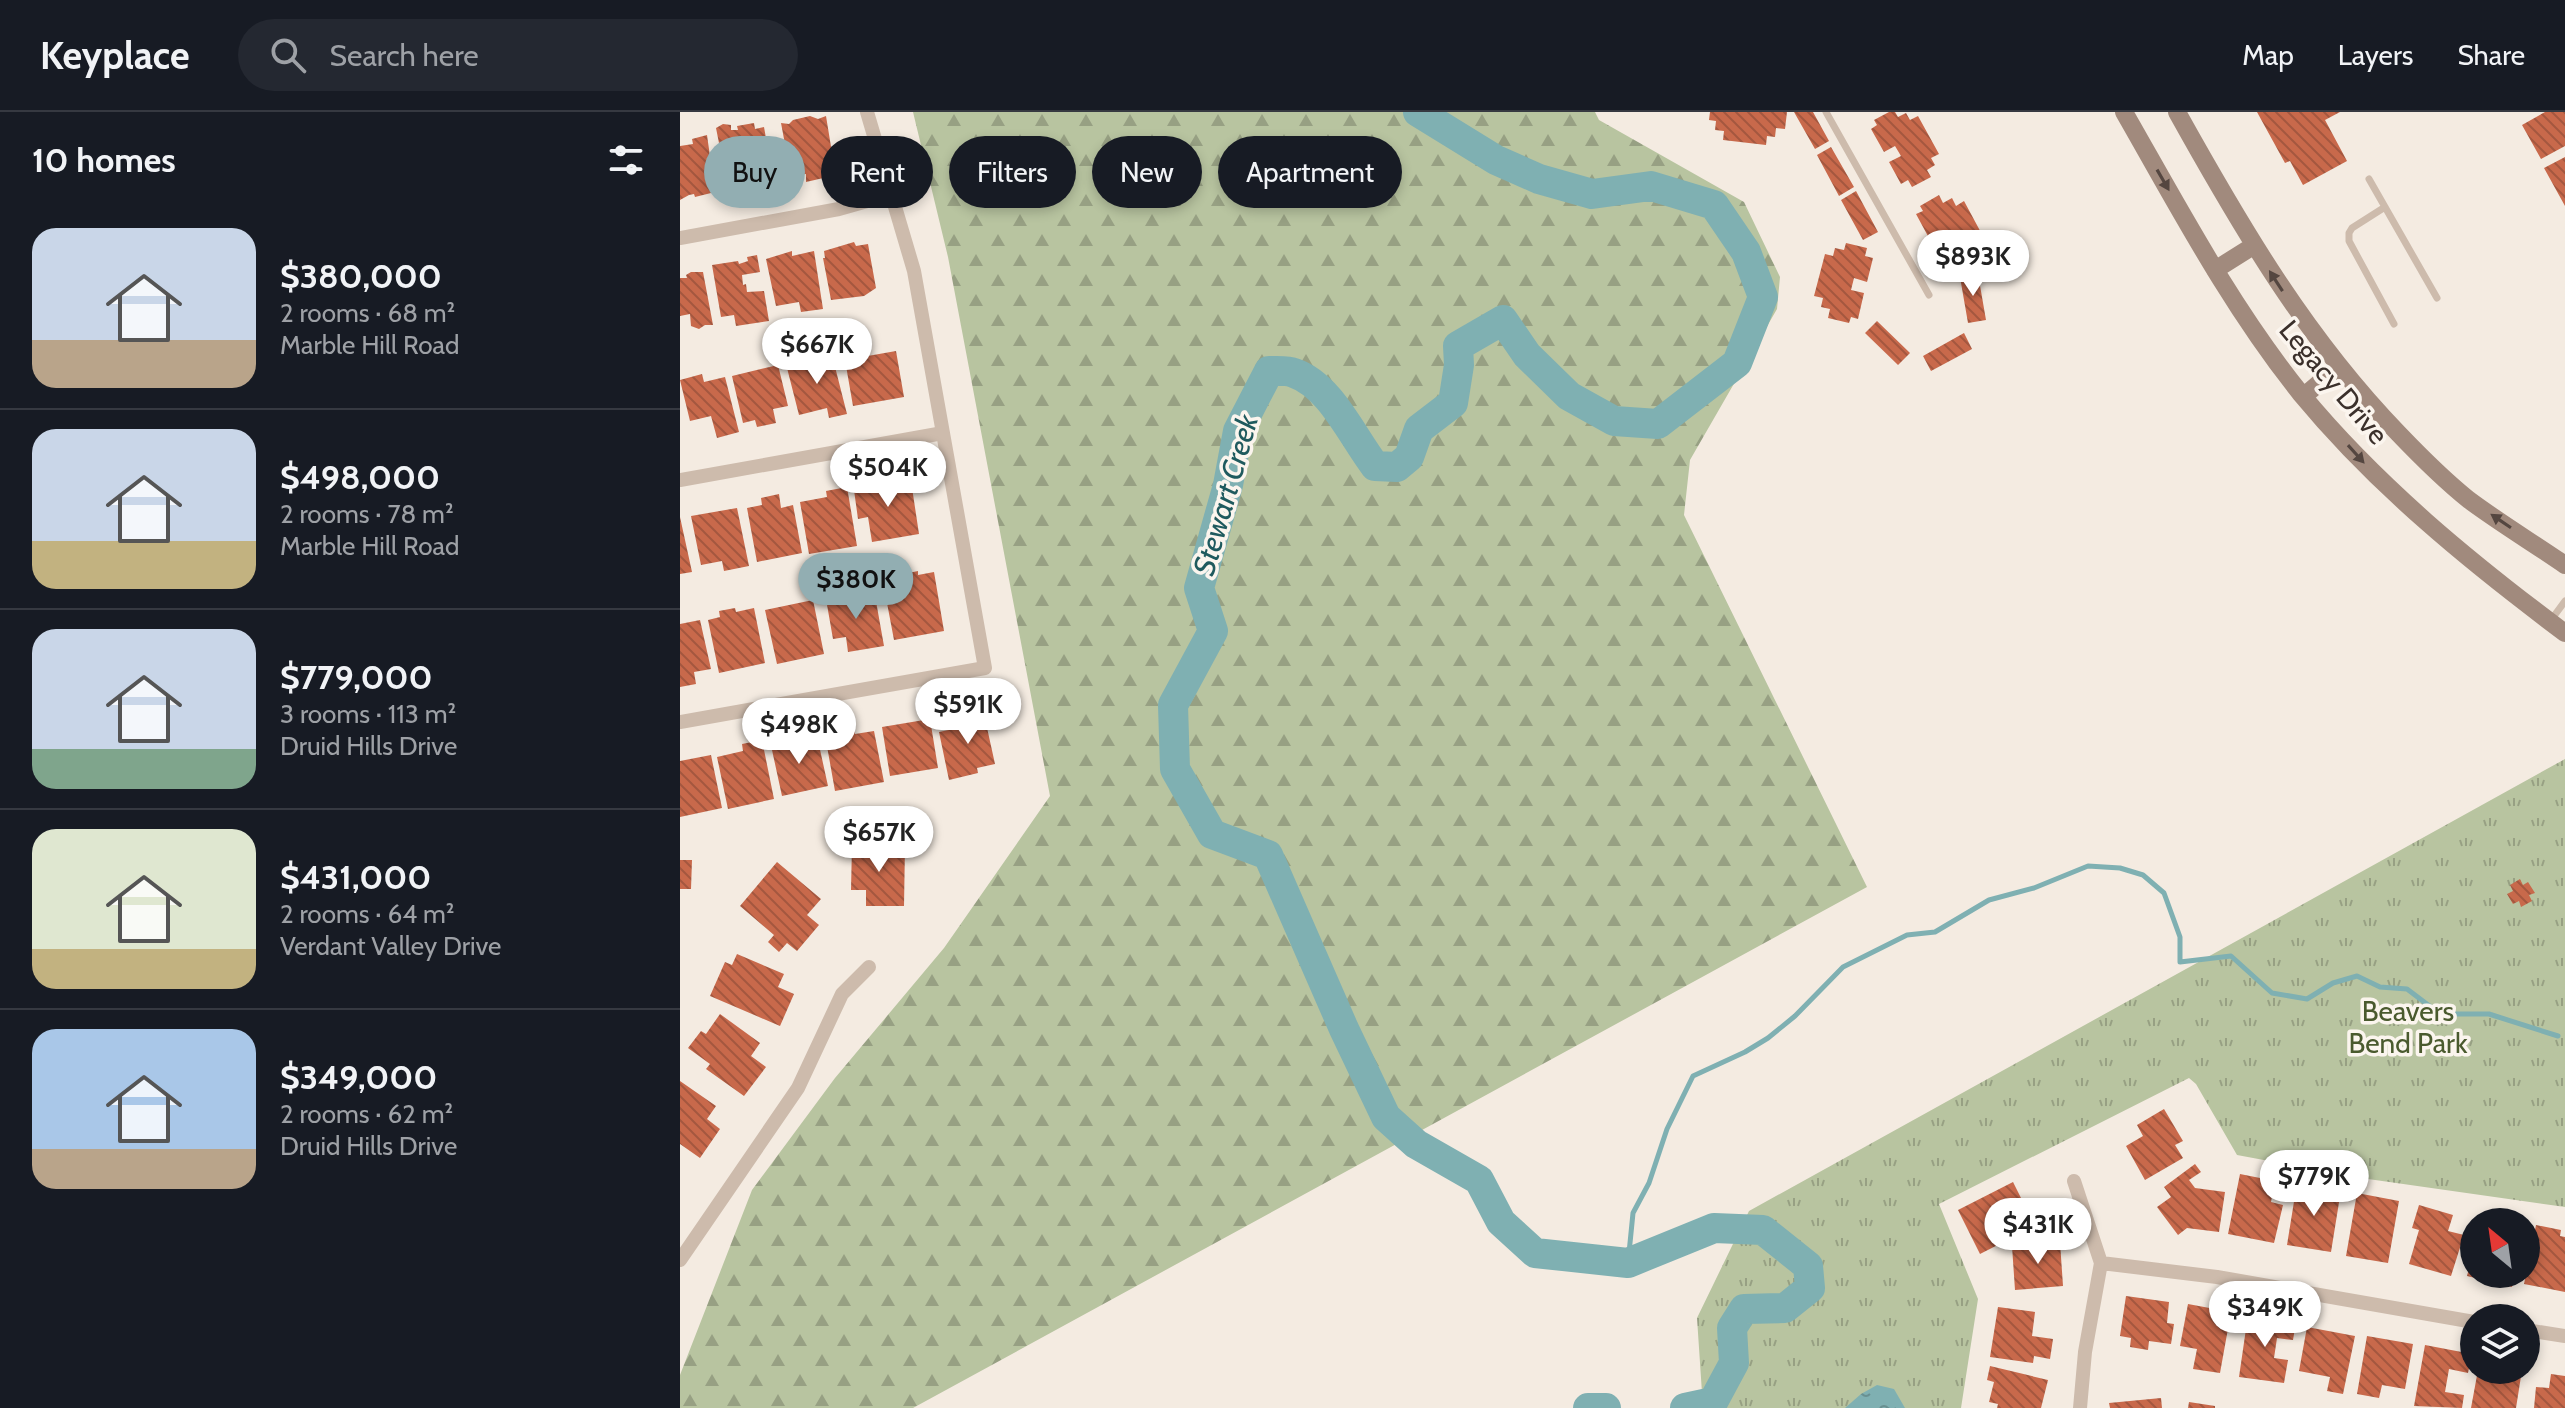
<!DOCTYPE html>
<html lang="en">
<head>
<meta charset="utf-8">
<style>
  :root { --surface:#171b24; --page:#242831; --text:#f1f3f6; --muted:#9ea1a6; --line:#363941; --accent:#92aeb2 }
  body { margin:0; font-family:Cabin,sans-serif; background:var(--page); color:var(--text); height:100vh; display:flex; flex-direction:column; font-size:30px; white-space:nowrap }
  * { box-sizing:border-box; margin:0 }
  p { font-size:26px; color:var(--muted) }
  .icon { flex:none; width:44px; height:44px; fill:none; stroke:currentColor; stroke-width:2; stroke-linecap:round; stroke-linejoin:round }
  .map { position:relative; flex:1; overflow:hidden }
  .details { display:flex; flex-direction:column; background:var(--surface); width:680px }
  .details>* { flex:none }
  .hud { position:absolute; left:24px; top:24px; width:760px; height:72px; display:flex; gap:16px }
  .needle { width:52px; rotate:331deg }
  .buttons { position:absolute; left:1780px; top:1096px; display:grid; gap:16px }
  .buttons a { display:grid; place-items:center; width:80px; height:80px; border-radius:50%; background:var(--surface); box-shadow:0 4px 12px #0003; font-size:40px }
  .price { position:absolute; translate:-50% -68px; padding:0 18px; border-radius:28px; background:#fff; color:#222; font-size:26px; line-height:52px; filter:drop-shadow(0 2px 4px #0008) }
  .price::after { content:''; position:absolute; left:50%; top:48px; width:24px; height:18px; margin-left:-12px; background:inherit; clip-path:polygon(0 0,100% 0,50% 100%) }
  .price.selected { background:var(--accent); color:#111 }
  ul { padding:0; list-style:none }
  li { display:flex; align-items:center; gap:24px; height:200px; padding:0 32px }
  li+li { border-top:2px solid var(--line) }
  li span { display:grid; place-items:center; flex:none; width:224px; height:160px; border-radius:24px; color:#555 }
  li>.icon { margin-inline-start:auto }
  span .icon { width:96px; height:96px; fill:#fffc; stroke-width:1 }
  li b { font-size:34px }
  h2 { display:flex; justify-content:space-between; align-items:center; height:96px; padding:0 32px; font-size:34px }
  .pill { padding:0 28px; border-radius:36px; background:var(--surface); box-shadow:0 4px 12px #0003; font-size:28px; line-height:72px }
  .pill.selected { background:var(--accent); color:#111 }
  header { display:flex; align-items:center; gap:48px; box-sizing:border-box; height:112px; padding:0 40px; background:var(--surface); border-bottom:2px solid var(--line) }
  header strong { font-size:38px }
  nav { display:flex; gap:44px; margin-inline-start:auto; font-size:28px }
  .search { width:560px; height:72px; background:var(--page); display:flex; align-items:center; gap:20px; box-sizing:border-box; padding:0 28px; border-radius:44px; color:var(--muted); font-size:30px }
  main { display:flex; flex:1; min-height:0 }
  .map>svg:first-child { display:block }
  .forest { fill:url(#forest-firs) }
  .park { fill:url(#park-tufts) }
  .water { fill:url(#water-ripples) }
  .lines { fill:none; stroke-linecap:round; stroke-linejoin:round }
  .stream { stroke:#7fb0b2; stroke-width:5 }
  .river { stroke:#7fb0b2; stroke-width:30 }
  .building { fill:url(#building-back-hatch) }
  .service { stroke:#cdbbac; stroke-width:7 }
  .minor { stroke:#cdbbac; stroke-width:14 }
  .secondary { stroke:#a18a7d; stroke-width:18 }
  .oneway { fill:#544640 }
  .labels { text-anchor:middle; stroke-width:7; stroke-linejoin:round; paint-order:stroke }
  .street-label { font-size:28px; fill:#3b302b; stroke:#fbf5ee }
  .park-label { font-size:28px; fill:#4a5a2e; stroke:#fbf5ee }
  .water-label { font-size:30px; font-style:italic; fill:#1f5a5e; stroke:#fbf5ee }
</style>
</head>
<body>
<header>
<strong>Keyplace</strong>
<div class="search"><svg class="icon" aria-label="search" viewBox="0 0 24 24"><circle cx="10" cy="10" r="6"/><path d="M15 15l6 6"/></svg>Search here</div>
<nav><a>Map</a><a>Layers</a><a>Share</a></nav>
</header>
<main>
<section class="details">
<h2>10 homes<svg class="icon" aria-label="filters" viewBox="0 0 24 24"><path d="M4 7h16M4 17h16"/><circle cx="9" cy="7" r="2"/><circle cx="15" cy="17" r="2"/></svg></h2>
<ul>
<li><span style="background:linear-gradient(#c9d6e8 70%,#b9a48a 0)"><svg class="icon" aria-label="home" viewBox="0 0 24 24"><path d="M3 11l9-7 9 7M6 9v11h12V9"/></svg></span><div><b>$380,000</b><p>2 rooms · 68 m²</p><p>Marble Hill Road</p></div></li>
<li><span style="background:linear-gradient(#c9d6e8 70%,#c2b280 0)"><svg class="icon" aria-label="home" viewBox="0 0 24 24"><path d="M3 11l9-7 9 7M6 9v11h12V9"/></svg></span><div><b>$498,000</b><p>2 rooms · 78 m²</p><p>Marble Hill Road</p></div></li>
<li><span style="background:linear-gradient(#c9d6e8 75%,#7fa58c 0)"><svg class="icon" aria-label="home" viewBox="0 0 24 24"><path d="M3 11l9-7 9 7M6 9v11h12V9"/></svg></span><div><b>$779,000</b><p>3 rooms · 113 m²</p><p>Druid Hills Drive</p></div></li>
<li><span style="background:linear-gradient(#dfe7d0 75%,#c2b280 0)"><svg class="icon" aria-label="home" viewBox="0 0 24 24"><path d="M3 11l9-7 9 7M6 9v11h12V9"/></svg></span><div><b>$431,000</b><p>2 rooms · 64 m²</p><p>Verdant Valley Drive</p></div></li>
<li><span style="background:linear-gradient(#a9c7e8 75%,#b9a48a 0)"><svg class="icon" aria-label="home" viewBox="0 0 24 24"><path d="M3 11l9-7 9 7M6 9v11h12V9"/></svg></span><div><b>$349,000</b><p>2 rooms · 62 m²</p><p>Druid Hills Drive</p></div></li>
</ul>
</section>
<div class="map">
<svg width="1885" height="1296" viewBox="0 0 1885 1296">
  <defs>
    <pattern id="forest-firs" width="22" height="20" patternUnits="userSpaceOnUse" patternTransform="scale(2)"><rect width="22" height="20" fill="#b8c4a0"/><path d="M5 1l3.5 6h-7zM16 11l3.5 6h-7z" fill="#97a083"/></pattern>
    <pattern id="park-tufts" width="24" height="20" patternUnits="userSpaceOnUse" patternTransform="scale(2)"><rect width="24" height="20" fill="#b8c4a0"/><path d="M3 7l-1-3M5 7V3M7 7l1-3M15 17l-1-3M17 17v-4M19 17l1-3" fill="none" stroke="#97a083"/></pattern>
    <pattern id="water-ripples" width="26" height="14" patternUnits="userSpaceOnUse" patternTransform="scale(2)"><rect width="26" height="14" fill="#7fb0b2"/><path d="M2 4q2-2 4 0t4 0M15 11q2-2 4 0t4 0" fill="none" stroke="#699091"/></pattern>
    <pattern id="building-back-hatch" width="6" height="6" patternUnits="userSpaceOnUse" patternTransform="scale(2)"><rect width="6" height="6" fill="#c8694b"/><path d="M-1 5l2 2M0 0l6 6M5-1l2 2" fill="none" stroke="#a4573f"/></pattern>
  </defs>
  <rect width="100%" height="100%" fill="#f4ebe1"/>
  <path class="forest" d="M233,0H915L919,8L1064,90L1100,165L1097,197L1010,348L1004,403L1187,775L233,1296H0V1263L72,1078L155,966L264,836L370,684L268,145Z"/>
  <path class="park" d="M1885,647V1095L1674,1065L1557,1043L1516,972L1509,966L1259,1092L1298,1187L1281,1296H1023L1017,1206L1069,1099Z"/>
  <path class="water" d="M1197,1273L1214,1277L1225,1296H1165L1181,1282Z"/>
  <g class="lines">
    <path class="stream" d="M948,1151L953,1101L969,1071L987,1017L1013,964L1065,940L1088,926L1115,904L1163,855L1227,823L1255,820L1309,788L1354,776L1408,754L1440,756L1463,763L1484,781L1500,825V850L1551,844L1592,881L1627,887L1653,871L1677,864L1700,875L1727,877L1760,902H1809L1878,924"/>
    <path class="river" d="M738,0L816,48L859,67L912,82L971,74L1034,93L1066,140L1083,185L1057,251L978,312L934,309L889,284L847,243L823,208L778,234L779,253L773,291L739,317L729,345L717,355L695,354C672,324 650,273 614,261C607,258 596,259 589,259L558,319L548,373L519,476L533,519L493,593L495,657L532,722L588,743L664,917L706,1005L736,1032L799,1068L821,1110L855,1141L948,1151L1034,1116L1083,1118L1128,1154L1130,1176L1105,1196L1064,1197L1052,1216L1054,1251L1033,1290L1005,1296
      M908,1296H926"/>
  </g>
  <path class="building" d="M1030,0H1107L1105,17L1096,16L1095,25L1087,24L1086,33L1043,28L1044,19L1035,18L1036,9L1029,8Z
    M1114,0H1133L1149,29L1135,37Z
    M1209,0H1215L1218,5L1226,1L1230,8L1238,4L1259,42L1251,46L1255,53L1247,58L1251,65L1232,75L1228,68L1221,72L1209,50L1221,44L1215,34L1204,40L1191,17L1197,13L1194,8Z
    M1577,0H1660L1645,8L1667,49L1623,73L1610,49L1605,51Z
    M1865,0H1885V34L1861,47L1842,13Z
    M130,4L138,7L146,4L154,53L149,54L152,64L126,70V62L111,64L101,11L109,12L113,8Z
    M74,11L75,17L84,15L90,49L98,47L101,65L94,66V69L78,72L77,68L64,70L63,75L61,73L48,76L36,16L43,12L51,13V18H58L57,14Z
    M27,23L35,80L15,85L14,82L9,83L0,88V34L13,32L12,27Z
    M1151,35L1174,75L1159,84L1137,43Z
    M1885,45V94L1864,56Z
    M1176,79L1198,120L1183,128L1161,88Z
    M1259,83L1263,91L1272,86L1276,94L1284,89L1305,128L1297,132L1301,139L1293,143L1296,150L1278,160L1274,153L1266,157L1255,136L1266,130L1261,120L1249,126L1236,102L1243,99L1240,94Z
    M174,130L176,134L188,132L196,176L184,184L151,188L143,146H145L144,139Z
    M1166,131L1187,136L1185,144L1193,146L1187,170L1174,166L1171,178L1184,181L1178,207L1171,205L1169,211L1148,206L1150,197L1141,195L1143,186L1134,184L1145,142L1153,144L1155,136L1164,138Z
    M112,139V144L134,139L143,197L121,200L119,190L96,194L86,147Z
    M77,143L80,160L62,163L63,173L66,172L67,180L84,179L89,209L56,214L54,203L41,205L32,153L58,149L59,152L68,149L67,145Z
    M11,160H23L33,213H25L19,217L11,214L10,202L0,204V166H7L6,163Z
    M1298,162L1306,208L1288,211L1280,165Z
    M1197,209L1230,241L1218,253L1185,221Z
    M1284,221L1292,237L1251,259L1243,244Z
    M216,239L224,285L173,294L165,248Z
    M140,243L141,246L152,243L167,302L149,306L147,296L119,303L106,252Z
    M98,253L108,294L93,297L96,311L77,315L75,308L63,311L52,264Z
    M22,262L24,270L45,265L59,320L37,326L31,304L10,309L0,268Z
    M214,363L216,372L231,369L239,422L192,430L188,405L178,407L174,378L200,373L198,365Z
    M167,375L177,434L129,442L120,390L147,385L146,379Z
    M99,382L101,396L113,393L122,441L77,450L67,396L82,393L81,386Z
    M57,396L69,454L44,459L42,449L21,453L11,404Z
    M0,405L12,460L0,462Z
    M238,459V463L254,460L264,519L214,528L204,475L220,472L219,463Z
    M194,478L204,534L168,540L166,525L153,527L146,487Z
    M133,488L144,542L97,552L85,498Z
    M55,496L56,500L74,496L85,551L39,561L28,508L40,505L39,499Z
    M20,508L31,557L14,560L16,572L0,575V512Z
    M302,593L315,652L297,656L298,661L269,668L259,620L287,614L284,596Z
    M250,607L258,656L210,664L202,615Z
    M174,617L175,622L194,619L204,670L155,679L145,623Z
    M125,621L128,635L139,633L148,674L102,684L92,638L108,634L106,625Z
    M82,628L94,687L48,697L37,645L63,639L62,632Z
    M31,643L42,696L0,705V649Z
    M172,733L225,734L224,794H186V778H171Z
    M0,748H12L11,777H0Z
    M97,750L141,787L127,803L139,813L117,839L107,831L99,840L88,830L94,823L60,794Z
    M1840,767L1843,773L1848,770L1855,781L1849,783L1852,789L1841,795L1839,789L1833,792L1827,782L1833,779L1830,773Z
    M57,842L104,862L98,875L114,882L100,914L30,884L45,850L52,853Z
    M40,902L80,931L71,944L86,955L64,984L26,957L30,952L8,936L21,919L26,922Z
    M0,969L36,994L27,1007L40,1017L20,1046L0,1032Z
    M1484,997L1503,1029L1495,1033L1503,1046L1465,1068L1446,1034L1463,1024L1457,1013Z
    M1515,1052L1521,1060L1509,1068L1515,1076L1545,1080L1539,1120L1507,1116L1498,1123L1477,1095L1491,1085L1484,1075Z
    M1560,1062L1595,1069L1591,1090L1603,1093L1594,1131L1548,1122Z
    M1333,1070L1355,1114L1300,1142L1278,1098Z
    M1617,1071L1661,1078L1651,1140L1607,1133Z
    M1677,1081L1719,1089L1708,1151L1666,1144Z
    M1739,1093L1773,1103L1768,1119L1784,1123L1771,1164L1729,1152L1739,1118L1732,1116Z
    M1856,1113L1881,1118L1880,1124L1885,1125V1180L1844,1172Z
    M1380,1130L1383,1174L1335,1178L1332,1134Z
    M1793,1141L1794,1162H1835L1832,1175L1787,1164Z
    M1446,1184L1489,1190L1487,1211L1494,1212L1491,1232L1469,1229L1468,1238L1450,1235L1451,1226L1440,1224Z
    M1508,1192L1551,1200L1540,1261L1513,1257L1517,1237L1500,1234Z
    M1318,1195L1355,1200L1352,1224L1373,1227L1370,1247L1354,1244L1353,1251L1310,1245Z
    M1568,1203L1616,1210L1613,1228L1597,1226L1594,1246L1608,1248L1604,1271L1559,1265Z
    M1627,1215L1675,1224L1663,1282L1647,1279L1650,1265L1619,1259Z
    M1687,1224L1733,1232L1725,1277L1702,1273L1699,1286L1677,1282Z
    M1745,1233L1792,1242L1788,1261L1769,1257L1765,1280L1784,1283L1782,1296L1734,1294Z
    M1310,1254L1368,1268L1361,1296H1317L1318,1292L1309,1290L1314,1270L1307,1268Z
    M1798,1258H1842L1836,1296H1791Z
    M1871,1262L1885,1264V1296H1854L1856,1275L1869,1276Z
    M1481,1286L1482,1296H1430L1429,1291Z
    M1509,1290L1535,1294V1296H1508Z"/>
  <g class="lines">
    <path class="service" d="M1146,0L1249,183
      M1689,67L1757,186
      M1705,95L1672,116L1669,121V129L1714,212
      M1871,508L1885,489"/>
    <path class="minor" d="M0,126L159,97L212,82
      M0,368L263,321
      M0,610L305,556L234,159L187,0
      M1394,1069L1421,1151L1405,1240L1400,1296
      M0,1148L118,976L162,882L189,855
      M1421,1151L1537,1165L1794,1210
      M1846,1218L1885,1224"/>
    <path class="secondary" d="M1444,0C1499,96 1551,195 1621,282C1697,374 1790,450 1885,521
      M1497,0C1561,115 1626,226 1718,321C1740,344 1764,368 1789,388C1820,411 1853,431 1885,453
      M1535,158L1573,134
      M1624,284L1658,255"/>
  </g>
  <defs><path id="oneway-solid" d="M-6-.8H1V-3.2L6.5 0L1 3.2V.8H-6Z" transform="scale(2)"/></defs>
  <g class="oneway">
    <use href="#oneway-solid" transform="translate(1483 68) rotate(60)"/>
    <use href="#oneway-solid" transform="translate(1596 169) rotate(-123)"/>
    <use href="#oneway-solid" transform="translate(1676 342) rotate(48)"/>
    <use href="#oneway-solid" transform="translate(1821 409) rotate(-146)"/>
  </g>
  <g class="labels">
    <g class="street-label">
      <text transform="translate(1654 270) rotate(50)" y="10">Legacy Drive</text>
    </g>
    <g class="park-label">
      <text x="1728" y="909">Beavers<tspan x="1728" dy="32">Bend Park</tspan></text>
    </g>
    <g class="water-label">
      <text transform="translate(546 383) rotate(-74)" y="10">Stewart Creek</text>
    </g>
  </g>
</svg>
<div class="buttons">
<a><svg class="needle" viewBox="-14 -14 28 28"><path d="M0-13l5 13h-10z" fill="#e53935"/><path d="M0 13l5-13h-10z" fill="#9ea1a6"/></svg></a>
<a><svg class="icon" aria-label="layers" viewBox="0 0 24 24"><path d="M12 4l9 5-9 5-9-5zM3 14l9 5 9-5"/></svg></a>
</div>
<b class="price" style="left:1293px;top:186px">$893K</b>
<b class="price" style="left:137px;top:274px">$667K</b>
<b class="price" style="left:208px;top:397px">$504K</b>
<b class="price selected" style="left:176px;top:509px">$380K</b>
<b class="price" style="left:288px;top:634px">$591K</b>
<b class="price" style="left:119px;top:654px">$498K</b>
<b class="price" style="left:199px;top:762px">$657K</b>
<b class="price" style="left:1634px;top:1106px">$779K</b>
<b class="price" style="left:1358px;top:1154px">$431K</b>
<b class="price" style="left:1585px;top:1237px">$349K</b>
<div class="hud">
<a class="pill selected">Buy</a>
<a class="pill">Rent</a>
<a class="pill">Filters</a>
<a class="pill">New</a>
<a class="pill">Apartment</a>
</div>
</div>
</main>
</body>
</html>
